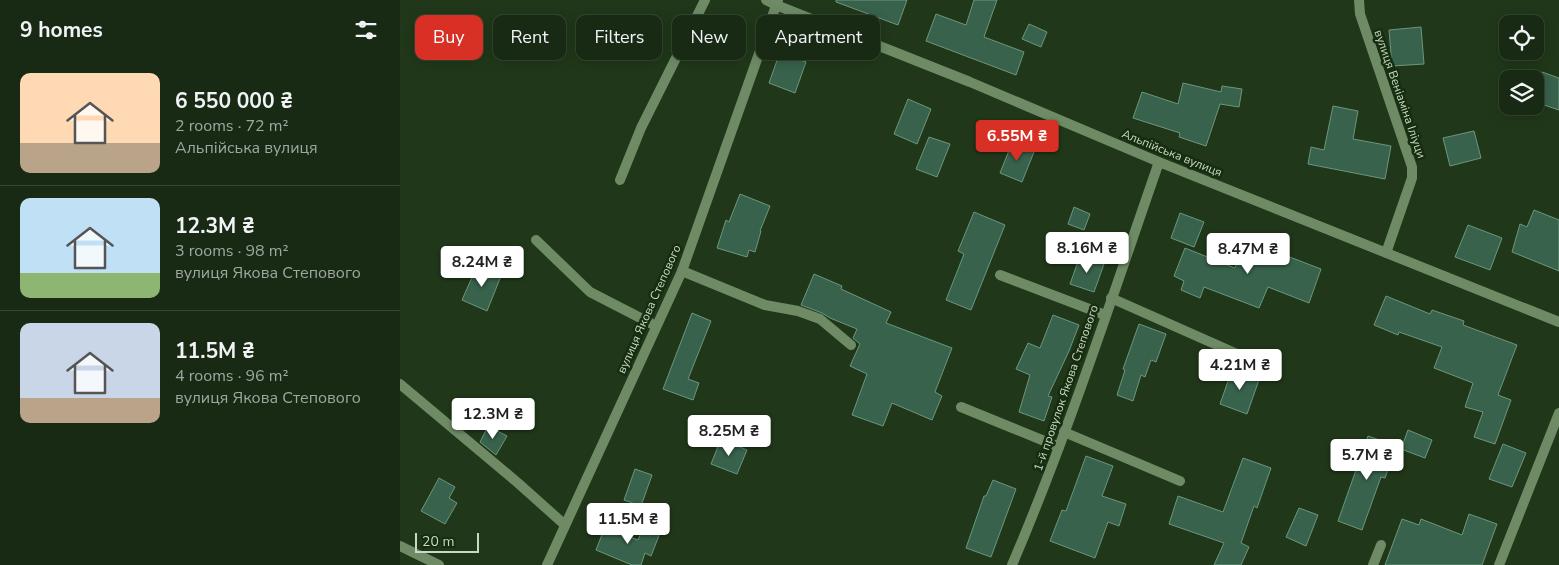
<!DOCTYPE html>
<html lang="en">
<head>
<meta charset="utf-8">
<style>
  :root { --surface:#182a13; --page:#253621; --text:#f1f3f6; --muted:#9fa7a0; --line:#364633; --accent:#d93025 }
  body { margin:0; font-family:"Nunito Sans",sans-serif; background:var(--page); color:var(--text); height:100vh; display:flex; flex-direction:column; font-size:19px; white-space:nowrap }
  * { box-sizing:border-box; margin:0 }
  p { font-size:16px; color:var(--muted) }
  .icon { flex:none; width:28px; height:28px; fill:none; stroke:currentColor; stroke-width:2; stroke-linecap:round; stroke-linejoin:round }
  .map { position:relative; flex:1; overflow:hidden }
  .sheet { display:flex; flex-direction:column; background:var(--surface); width:400px }
  .sheet>* { flex:none }
  .guide { position:absolute; left:15px; top:15px; width:475px; height:45px; display:flex; gap:10px }
  .buttons { position:absolute; left:1099px; top:15px; display:grid; gap:10px }
  .buttons a { display:grid; place-items:center; width:45px; height:45px; border-radius:10px; background:var(--surface); box-shadow:0 2px 12px #0003,0 0 0 1px var(--line); font-size:25px }
  .scale { position:absolute; left:15px; bottom:12px; width:64px; box-sizing:border-box; padding-left:5px; border:2px solid #c9d8c5; border-top:0; font-size:14px; line-height:18px; white-space:nowrap; color:#c9d8c5; -webkit-text-stroke:4px #162e0f; paint-order:stroke }
  .price { position:absolute; translate:-50% -42px; padding:0 11px; border-radius:5px; background:#fff; color:#222; font-size:16px; line-height:32px; filter:drop-shadow(0 1px 2px #0008) }
  .price::after { content:''; position:absolute; left:50%; top:30px; width:15px; height:11px; margin-left:-8px; background:inherit; clip-path:polygon(0 0,100% 0,50% 100%) }
  .price.current { background:var(--accent); color:#fff }
  ul { padding:0; list-style:none }
  li { display:flex; align-items:center; gap:15px; height:125px; padding:0 20px }
  li+li { border-top:1px solid var(--line) }
  li span { display:grid; place-items:center; flex:none; width:140px; height:100px; border-radius:10px; color:#555 }
  li>.icon { margin-inline-start:auto }
  span .icon { width:60px; height:60px; fill:#fffc; stroke-width:1 }
  li b { font-size:21px }
  h2 { display:flex; justify-content:space-between; align-items:center; height:60px; padding:0 20px; font-size:21px }
  .tag { padding:0 18px; border-radius:10px; background:var(--surface); box-shadow:0 2px 12px #0003,0 0 0 1px var(--line); font-size:18px; line-height:45px }
  .tag.current { background:var(--accent); color:#fff }
  main { display:flex; flex:1; min-height:0 }
  .map>svg:first-child { display:block }
  .building { fill:#38624b; stroke:#6b977e }
  .lines { fill:none; stroke-linecap:round; stroke-linejoin:round }
  .lane { stroke:#6e8b66; stroke-width:10 }
  .street { stroke:#6e8b66; stroke-width:10 }
  .labels { text-anchor:middle; stroke-width:5; stroke-linejoin:round; paint-order:stroke }
  .street-label { font-size:12px; fill:#c9d8c5; stroke:#162e0f }
</style>
</head>
<body>
<main>
<section class="sheet">
<h2>9 homes<svg class="icon" aria-label="filters" viewBox="0 0 24 24"><path d="M4 7h16M4 17h16"/><circle cx="9" cy="7" r="2"/><circle cx="15" cy="17" r="2"/></svg></h2>
<ul>
<li><span style="background:linear-gradient(#ffd9b3 70%,#b9a48a 0)"><svg class="icon" aria-label="home" viewBox="0 0 24 24"><path d="M3 11l9-7 9 7M6 9v11h12V9"/></svg></span><div><b>6 550 000 ₴</b><p>2 rooms · 72 m²</p><p>Альпійська вулиця</p></div></li>
<li><span style="background:linear-gradient(#bfe0f5 75%,#8fb573 0)"><svg class="icon" aria-label="home" viewBox="0 0 24 24"><path d="M3 11l9-7 9 7M6 9v11h12V9"/></svg></span><div><b>12.3M ₴</b><p>3 rooms · 98 m²</p><p>вулиця Якова Степового</p></div></li>
<li><span style="background:linear-gradient(#c9d6e8 75%,#b9a48a 0)"><svg class="icon" aria-label="home" viewBox="0 0 24 24"><path d="M3 11l9-7 9 7M6 9v11h12V9"/></svg></span><div><b>11.5M ₴</b><p>4 rooms · 96 m²</p><p>вулиця Якова Степового</p></div></li>
</ul>
</section>
<div class="map">
<svg width="1159" height="565" viewBox="0 0 1159 565">
  <rect width="100%" height="100%" fill="#203819"/>
  <path class="building" d="M436,0H507L498,25L436,2Z
    M574,0H597L584,37L624,52L616,75L526,41L536,14L566,25Z
    M629,24L647,32L641,47L622,39Z
    M1021,27L1024,64L992,66L989,30Z
    M380,52L406,62L395,93L369,83Z
    M1142,72L1159,78V110L1135,102V92Z
    M783,83L821,92L822,86L842,89L839,107L820,104L806,146L779,137L780,133L733,118L742,92L778,104Z
    M508,99L531,109L517,144L494,134Z
    M933,106L958,111L953,139L991,146L985,179L908,164L911,147L924,150Z
    M1074,131L1081,158L1050,166L1043,138Z
    M529,137L550,144L537,177L516,169Z
    M612,143L634,152L622,182L600,173Z
    M340,194L370,206L360,231H361L355,252L349,250L347,257L317,248L326,220L329,222Z
    M674,207L690,214L684,230L668,224Z
    M1134,210L1159,220V271L1112,252L1120,224L1127,227Z
    M574,212L605,225L571,310L546,300L564,254L558,251Z
    M780,213L804,222L794,247L771,238Z
    M1068,225L1102,238L1090,270L1055,257Z
    M846,237L875,247L874,251L921,269L909,303L868,287L859,308L804,287L800,298L781,290L784,281L774,276L785,248L835,268Z
    M680,256L704,264L694,292L670,284Z
    M77,266L101,276L87,311L62,300Z
    M414,274L442,286L441,289L491,312L486,323L552,348L535,392L542,396L532,420L492,403L483,426L452,415L467,374L450,366L460,344L453,338L457,329L430,318L422,313L401,305Z
    M986,296L1030,314L1032,310L1064,321L1063,325L1117,345L1098,395L1111,400L1095,444L1074,437L1083,412L1065,407L1073,383L1034,368L1042,347L999,332L998,335L974,325Z
    M292,313L311,321L288,379L299,383L293,400L263,389Z
    M653,315L679,325L669,351L648,396L652,397L644,421L619,412L630,375L616,369L628,343L640,348Z
    M739,324L766,334L756,362L751,360L745,377L741,375L733,401L717,395L725,370L723,369Z
    M833,367L860,377L847,414L820,404Z
    M88,426L107,436L96,455L80,442Z
    M1008,430L1032,440L1025,458L1001,449Z
    M968,436L997,446L985,478L981,477L962,530L938,521Z
    M321,439L347,450L337,474L311,464Z
    M1103,444L1126,453L1112,487L1089,479Z
    M686,456L713,466L702,496L726,504L719,526L708,522L695,558L650,541L662,510L666,511Z
    M843,458L871,468L857,508L854,506L841,543L849,547L841,565H814L824,543L769,524L778,496L823,512Z
    M235,469L252,475L241,506L224,500Z
    M39,478L55,487L49,498L57,503L45,524L21,511Z
    M593,480L616,489L591,557L566,548L584,496H586Z
    M899,508L918,515L906,546L886,537Z
    M1069,514L1097,524L1082,565H985L1002,519L1019,525L1021,519L1062,535Z
    M244,526L260,533L251,556L245,553L241,565H232L196,550L205,527L238,540Z"/>
  <g class="lines">
    <path class="lane" d="M366,0L376,5
      M220,180L241,128L305,0
      M136,240L190,292L256,326
      M282,271L365,305L398,311L420,319L451,345
      M600,275L705,315
      M711,298L853,361
      M0,384L118,483L165,525
      M561,407L659,447
      M664,432L780,481
      M0,546L39,565"/>
    <path class="street" d="M959,0L960,14L1012,167V178L986,253
      M376,5L570,82L759,162L1159,322
      M147,565L282,271L378,0
      M612,565C668,434 712,297 759,162
      M973,565L981,545
      M1099,565L1159,413"/>
  </g>
  <g class="labels">
    <g class="street-label">
      <text transform="translate(1000 94) rotate(71)" y="4">вулиця Веніаміна Іліуци</text>
      <text transform="translate(772 153) rotate(22)" y="4">Альпійська вулиця</text>
      <text transform="translate(249 309) rotate(-66)" y="4">вулиця Якова Степового</text>
      <text transform="translate(666 388) rotate(-71)" y="4">1-й провулок Якова Степового</text>
    </g>
  </g>
</svg>
<div class="buttons">
<a><svg class="icon" aria-label="locate" viewBox="0 0 24 24"><circle cx="12" cy="12" r="6"/><path d="M12 2v4M12 18v4M2 12h4M18 12h4"/></svg></a>
<a><svg class="icon" aria-label="layers" viewBox="0 0 24 24"><path d="M12 4l9 5-9 5-9-5zM3 14l9 5 9-5"/></svg></a>
</div>
<div class="scale">20 m</div>
<b class="price current" style="left:617px;top:162px">6.55M ₴</b>
<b class="price" style="left:687px;top:274px">8.16M ₴</b>
<b class="price" style="left:848px;top:275px">8.47M ₴</b>
<b class="price" style="left:82px;top:288px">8.24M ₴</b>
<b class="price" style="left:840px;top:391px">4.21M ₴</b>
<b class="price" style="left:93px;top:440px">12.3M ₴</b>
<b class="price" style="left:329px;top:457px">8.25M ₴</b>
<b class="price" style="left:967px;top:481px">5.7M ₴</b>
<b class="price" style="left:228px;top:545px">11.5M ₴</b>
<div class="guide">
<a class="tag current">Buy</a>
<a class="tag">Rent</a>
<a class="tag">Filters</a>
<a class="tag">New</a>
<a class="tag">Apartment</a>
</div>
</div>
</main>
</body>
</html>
